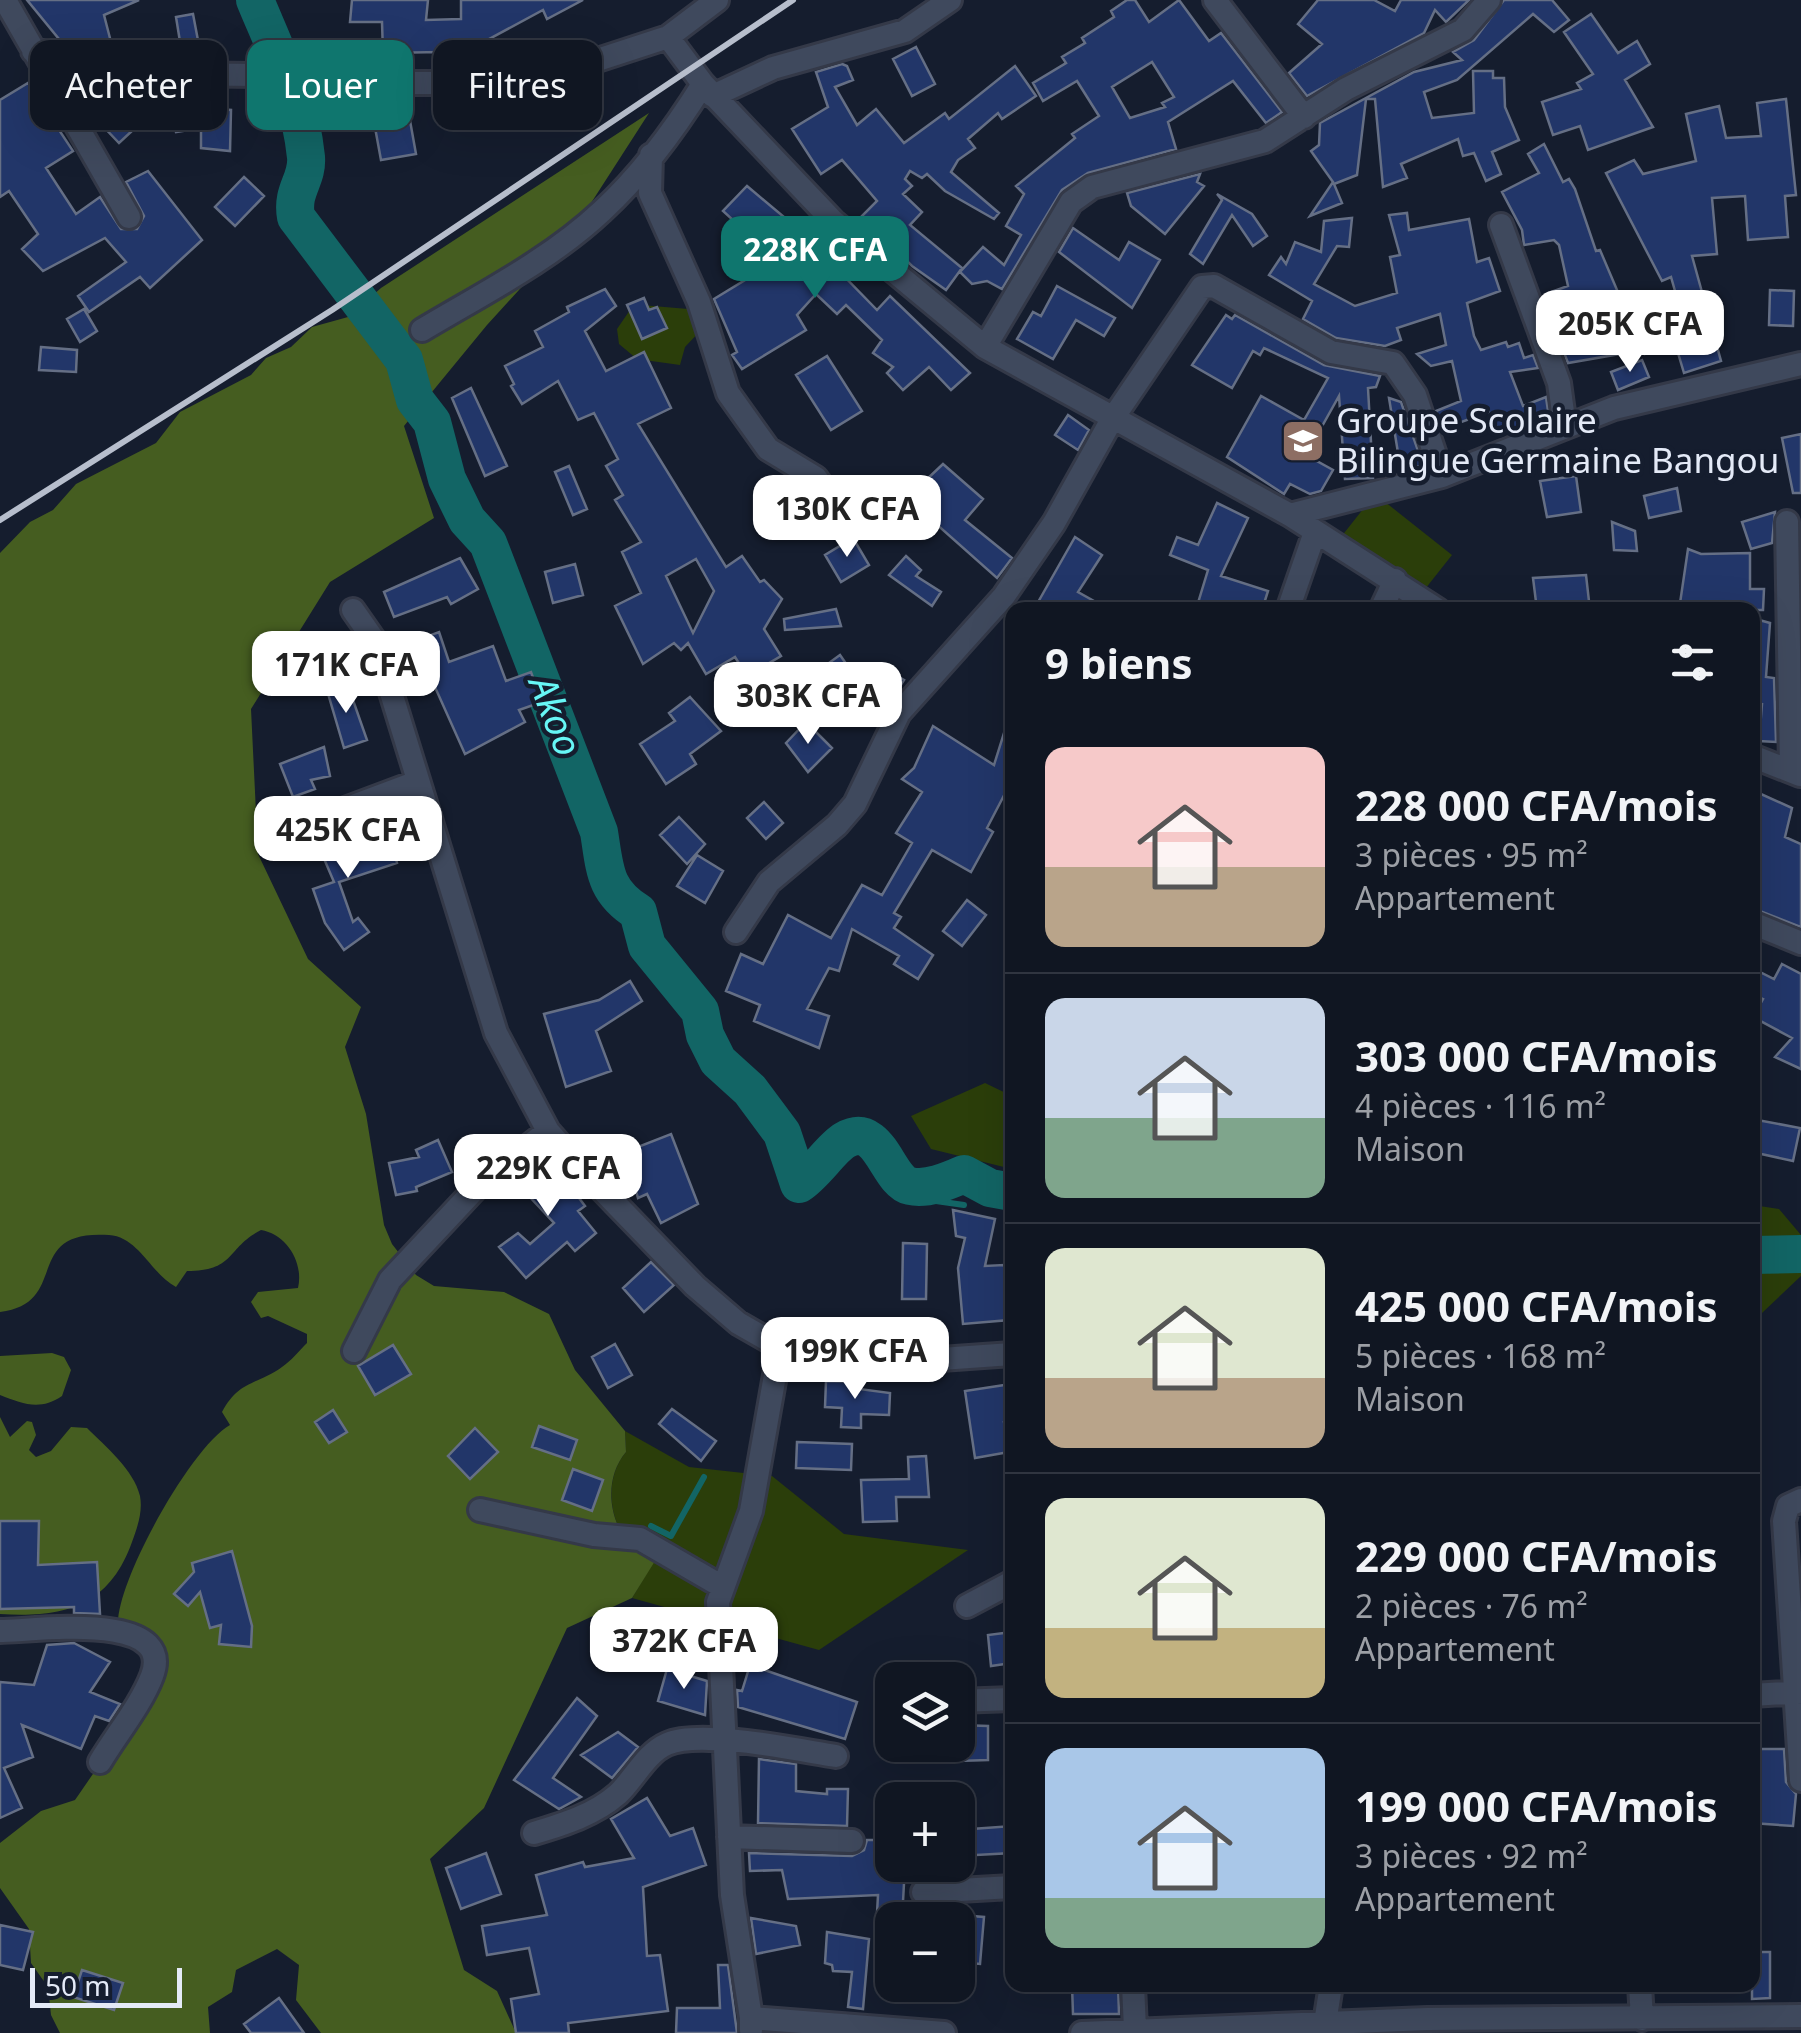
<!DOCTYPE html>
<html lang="fr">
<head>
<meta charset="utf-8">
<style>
  :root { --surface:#101622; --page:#1e232f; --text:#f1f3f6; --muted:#9c9fa5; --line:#303540; --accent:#0f766e }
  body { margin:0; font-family:"Noto Sans",sans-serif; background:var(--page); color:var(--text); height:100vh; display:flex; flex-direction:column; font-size:38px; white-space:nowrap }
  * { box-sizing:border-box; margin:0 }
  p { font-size:32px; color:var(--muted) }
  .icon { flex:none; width:55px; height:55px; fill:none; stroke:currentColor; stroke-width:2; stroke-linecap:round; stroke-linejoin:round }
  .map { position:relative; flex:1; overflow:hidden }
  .drawer { position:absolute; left:1005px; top:602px; width:755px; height:1390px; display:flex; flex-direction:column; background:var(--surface); border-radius:20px; box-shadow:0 10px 40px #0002,0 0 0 2px var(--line) }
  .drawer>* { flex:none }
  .top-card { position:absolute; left:30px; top:40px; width:825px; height:90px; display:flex; gap:20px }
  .fabs { position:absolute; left:875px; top:1662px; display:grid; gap:20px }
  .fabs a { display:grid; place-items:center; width:100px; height:100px; border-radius:20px; background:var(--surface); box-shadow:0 10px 40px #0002,0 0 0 2px var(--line); font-size:50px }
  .scale { position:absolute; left:30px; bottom:25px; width:152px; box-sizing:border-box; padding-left:10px; border:5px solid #e4eaf7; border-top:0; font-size:28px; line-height:35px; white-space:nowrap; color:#e4eaf7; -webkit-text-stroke:8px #151d2e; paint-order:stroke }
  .price { position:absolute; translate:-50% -85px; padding:0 22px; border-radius:20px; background:#fff; color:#222; font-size:32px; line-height:65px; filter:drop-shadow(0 2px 5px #0008) }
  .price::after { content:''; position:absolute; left:50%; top:60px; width:30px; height:22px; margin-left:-15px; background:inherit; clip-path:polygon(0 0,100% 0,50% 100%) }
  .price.active { background:var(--accent); color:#fff }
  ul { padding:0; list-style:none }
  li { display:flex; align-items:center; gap:30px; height:250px; padding:0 40px }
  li+li { border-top:2px solid var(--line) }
  li span { display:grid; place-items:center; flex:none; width:280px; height:200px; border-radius:20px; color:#555 }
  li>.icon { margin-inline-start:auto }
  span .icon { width:120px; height:120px; fill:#fffc; stroke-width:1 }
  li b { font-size:42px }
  h2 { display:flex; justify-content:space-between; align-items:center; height:120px; padding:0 40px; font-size:42px }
  .chip { padding:0 35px; border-radius:20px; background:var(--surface); box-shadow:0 10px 40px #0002,0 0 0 2px var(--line); font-size:35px; line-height:90px }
  .chip.active { background:var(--accent); color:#fff }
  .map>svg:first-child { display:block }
  .green { fill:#2b3e0a }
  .forest { fill:#455d20 }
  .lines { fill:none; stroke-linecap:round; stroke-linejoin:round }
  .stream { stroke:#126565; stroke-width:6 }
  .river { stroke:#126565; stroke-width:38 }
  .building { fill:#223669; stroke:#656f85; stroke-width:2.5; fill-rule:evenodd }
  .street-casing { stroke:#343948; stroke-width:28 }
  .street { stroke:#3f495d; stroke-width:22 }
  .rail { stroke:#b7becc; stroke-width:6 }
  .labels { text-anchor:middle; stroke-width:9; stroke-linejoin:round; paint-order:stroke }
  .poi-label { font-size:35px; fill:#e4eaf7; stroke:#151d2e; text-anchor:start }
  .water-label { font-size:38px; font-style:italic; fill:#67f6f6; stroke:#151d2e }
</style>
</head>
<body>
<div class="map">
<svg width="1801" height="2033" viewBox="0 0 1801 2033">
  <rect width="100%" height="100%" fill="#151d2e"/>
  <path class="green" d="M641,305L700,310L703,328L685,347L680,365L637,359L619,344L617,329L630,310Z
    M1375,494L1452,555L1414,603L1337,542Z
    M985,1083L1012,1096V1169L931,1149L911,1116Z
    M1753,1205L1779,1209L1801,1235V1276L1762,1313L1753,1312Z
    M625,1431L689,1467L772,1476L844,1534L968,1550L819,1650L632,1598L654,1561C612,1546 598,1485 626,1452Z"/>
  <path class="forest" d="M649,113L573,231L487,325L404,426L434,518L330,582L251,709L258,854L308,959L361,1007L345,1047L366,1114L384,1225L392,1244L416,1275L434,1286L504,1292L549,1314L575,1370L625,1431L626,1452C597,1486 613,1547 655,1561L632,1598L567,1628L484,1808L430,1859L464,1970L497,1991L516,2033H321L296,2000L299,1965L277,1949L236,1970L232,1992L208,2007L210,2033H60L51,2015L48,1987L31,1963L29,1929L0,1888V1843L41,1811L75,1800L106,1755L153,1669L118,1623C118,1578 192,1446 230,1425L222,1412C239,1380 257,1385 282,1367C291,1361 299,1351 307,1343V1334L268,1316L261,1318L251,1302L258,1292L298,1288C304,1262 286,1234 261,1230C226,1248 236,1271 187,1271L176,1287C151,1274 139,1237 109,1235C20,1229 72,1303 0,1312V553L30,522L53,510L76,484L156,443L180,412L251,375L266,358L291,347L312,327L348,317L381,288Z
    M52,1353L64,1357L71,1370L62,1396C40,1411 23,1404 0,1395V1356Z
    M0,1417L10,1437L27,1421L32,1422L36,1435L29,1450L36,1457L51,1451L71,1427L87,1428C105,1446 134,1470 140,1496C143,1512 137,1528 132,1542C109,1607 63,1618 0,1614Z"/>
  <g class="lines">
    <path class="stream" d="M913,1187L915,1198L964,1205
      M651,1526L671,1536L704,1477"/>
    <path class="river" d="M255,0C277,53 300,98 306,157C308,180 291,190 296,217L404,360L415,400L432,422L447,479L467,520L488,543L599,832C605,869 604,891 638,912L647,946L700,1011L705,1035L718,1061L750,1090L782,1133L799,1184C816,1173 831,1148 845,1140C880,1120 887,1181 910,1186C927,1190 948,1181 964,1174L990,1188L1012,1192
      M1752,1255L1801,1254"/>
  </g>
  <path class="building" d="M27,0H139L104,15L112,46L59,39Z
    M352,0H428L426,20L461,19V0H583L547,19L543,10L441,65V52L383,53L382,22H350Z
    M1127,0H1135L1149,22L1179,0L1209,41L1221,33L1282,112L1266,123L1233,81L1168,122L1176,149L1088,173L1062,190L1002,289L987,281L972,284L960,272L983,247L1004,265L1021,235L1006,226L1024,194L1016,186L1075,138L1072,134L1099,116L1077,81L1043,101L1033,83L1066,63L1062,57L1085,43L1082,38L1114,17L1111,11ZM1152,62L1174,97L1162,103L1165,107L1130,118L1112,87Z
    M1318,0H1374L1395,11L1401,0H1469L1446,22L1435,10L1424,33L1307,96L1289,73L1322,44L1298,24Z
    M1504,0H1552L1569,20L1554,32L1533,14L1457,80L1424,92L1432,118L1474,113L1473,71H1493V78H1504L1505,107L1519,140L1492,152L1501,174L1486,181L1474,153L1463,156L1458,139L1401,164L1407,178L1383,187L1375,99H1366L1357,175L1334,184L1342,203L1310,216L1333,182L1311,151L1319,145L1320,123L1414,72L1462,60L1453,52L1474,40Z
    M193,14L200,51L182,54L176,17Z
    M1591,14L1618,53L1637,41L1650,64L1625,80L1653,127L1588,150L1580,126L1553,135L1542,102L1581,89L1577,83L1593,74L1564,32Z
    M916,47L935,84L912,96L893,59Z
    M537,48L541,60L503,68H471Z
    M842,64L847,66L853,80L835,87L857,125L876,109L904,143L945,113L949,119L1015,66L1036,96L1002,119L998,113L968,139L975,148L958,160L951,172L999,213L994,219L945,191L927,174L922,178L910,171L905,179L912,186L903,194L922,212L910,225L962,268L946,290L912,266L862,216L877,201L842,160L821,174L792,129L828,107L816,72Z
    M100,80L147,117L119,143L81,103Z
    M28,83L73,151L46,168L76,214L100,197L121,229H137L144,216L126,182L148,171L202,240L150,288L140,277L89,312L78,296L126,262L105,238L43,271L22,249L38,234L9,191L0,197V100Z
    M1786,99L1796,195L1785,196L1788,237L1748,240L1745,196L1712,198L1717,254L1692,256L1721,361L1684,373L1675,343L1645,354L1643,350L1568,363L1546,305L1551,292L1568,286L1559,245L1554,240L1524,245L1522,230L1502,192L1539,173L1528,154L1544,144L1563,182L1569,179L1575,189L1596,251L1600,250L1634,330L1681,312L1671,277L1662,281L1606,173L1634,160L1643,174L1696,161L1686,114L1719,106L1726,138L1761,136L1757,103Z
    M189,104V107L231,110L230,151L201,148V128L176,132L168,108Z
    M409,115L416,154L381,160L374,122Z
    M1200,174L1197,182L1204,186L1165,234L1131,206L1127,193Z
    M244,177L264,196L235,226L215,207Z
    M747,186L797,228L877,310L890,296L970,373L951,390L929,367L903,390L887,373L893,367L873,353L882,340L846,305L837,314L816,294L797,315L806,330L742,369L732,355L737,352L714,299L745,280L743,277L770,254L723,211Z
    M1217,194L1252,214L1267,236L1253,246L1232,215L1203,264L1190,254L1222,200Z
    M1407,213L1409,230L1469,219L1477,262L1489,258L1500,291L1467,303L1474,336L1481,350L1506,342L1508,347L1519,343L1524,358L1533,355L1538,368L1510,372L1523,406L1546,397L1549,418L1500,433L1489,412L1442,429L1436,411L1461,401L1452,361L1431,366L1417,354L1446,345L1440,314L1397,328L1401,340L1385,346L1336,338L1303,319L1312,301L1269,275L1281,257L1286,264L1295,242L1321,252L1324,221L1352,218L1349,247L1337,246L1314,284L1355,306L1397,293L1390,257L1400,255L1389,215Z
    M1073,228L1119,260L1129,242L1160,260L1132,308L1059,252Z
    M1057,286L1115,318L1104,336L1076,320L1053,359L1017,339L1033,312L1041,316Z
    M605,289L616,306L585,331L606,371L644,352L671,408L638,424L726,567L742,556L760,582L764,580L782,599L764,629L781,656L747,676L735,657L706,674L688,643L681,650L674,643L643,664L615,606L641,593L622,552L641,542L615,500L623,495L606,466L618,459L594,413L578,420L558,381L522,404L511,386L514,384L505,366L543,347L535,331L569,312L567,307ZM696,559L714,591L693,633L666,576Z
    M1770,290L1794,291L1793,326L1769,325Z
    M644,298L649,310L657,307L667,328L642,339L627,305Z
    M84,309L97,331L80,342L67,319Z
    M1226,315L1232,319L1235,315L1324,365L1380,376L1376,387L1368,388L1373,478L1345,479L1339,396L1306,455L1333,470L1321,491L1310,494L1290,484L1284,494L1227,457L1261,396L1304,420L1328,378L1264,348L1260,355L1253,351L1232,388L1192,365Z
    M41,347L77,350L76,372L39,370Z
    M827,356L862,411L831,430L796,375Z
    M1642,360L1649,377L1618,390L1611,372Z
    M471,388L507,466L485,476L452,398Z
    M1389,398L1401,402L1423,465L1401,471Z
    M1068,415L1089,430L1078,450L1055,435Z
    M1801,434V493H1793L1782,438Z
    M943,464L983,499L965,520L1012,558L997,578L907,498Z
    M569,466L587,509L573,515L555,472Z
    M1576,476L1581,512L1547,517L1540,481Z
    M796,484L822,511L798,524L780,492Z
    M1677,488L1681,511L1649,518L1644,496Z
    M1217,503L1248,518L1221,576L1268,591L1262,610H1218L1198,603L1208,570L1170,555L1177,537L1198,545Z
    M1775,512L1772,543L1751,549L1742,522Z
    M1612,522L1635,531L1637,551L1614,550Z
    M1075,537L1102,555L1078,592L1110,610H1047L1037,604Z
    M853,538L869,565L841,582L825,555Z
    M1688,549L1701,554L1750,553V589H1764L1763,610H1679Z
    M906,556L921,570L916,576L941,592L932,606L889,575Z
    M460,558L478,589L451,604L447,597L394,617L384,592Z
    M575,564L583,595L553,603L545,572Z
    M1586,575L1590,610H1537L1533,578Z
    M836,609L841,626L785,630L784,619Z
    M1752,618L1770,623L1766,677L1774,678L1776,742L1759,741L1762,704L1752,703Z
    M439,632L449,662L493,646L506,681L531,672L542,702L519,710L525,722L465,754L426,667L410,673L401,646Z
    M840,655L856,678L827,699L811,676Z
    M877,665L904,680L892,699L866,684Z
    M347,683L367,740L344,748L327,690Z
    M690,697L721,731L690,754L696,764L666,784L640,744L675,721L669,713Z
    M1009,717L1012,780L987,828L993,832L971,872L932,850L894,913L901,917L894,928L933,955L918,979L894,964L899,956L852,929L839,971L829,968L807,1009L829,1016L819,1048L754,1021L760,1005L726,991L741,954L763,964L788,915L831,938L862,885L882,895L912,843L896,833L922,792L902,779L914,768L933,726L994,765Z
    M806,722L832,748L808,772L786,743Z
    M324,747L330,776L311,780L315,789L293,797L280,764Z
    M1752,790L1792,808L1785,837L1801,844V927L1752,908Z
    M764,802L783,823L766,839L747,818Z
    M679,817L705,844L687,864L660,835Z
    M339,830L348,850L390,835L397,863L339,882L353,922L358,918L369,932L344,950L325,923L313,889L334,882L316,840Z
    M697,855L723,871L705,903L677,886Z
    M967,900L986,915L962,946L943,931Z
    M1782,964L1801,974V1069L1775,1057L1792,1038L1753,1017L1763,999L1752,994V968L1774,979Z
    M630,981L642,1001L596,1031L611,1071L566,1087L544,1014L599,1000Z
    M1752,1119L1800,1128L1793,1161L1752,1152Z
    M671,1134L698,1204L661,1223L647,1194L638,1198L625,1152Z
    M438,1140L452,1172L416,1187L417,1191L396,1195L389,1163L419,1157L416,1150Z
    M538,1158L559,1183L571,1182L583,1195L579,1198L585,1206L578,1211L596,1233L575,1251L567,1242L526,1278L499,1247L518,1233L530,1244L554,1223L512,1178Z
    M953,1210L995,1219L985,1266L1004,1265L1009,1320L963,1324L958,1268L965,1238L956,1236Z
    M903,1243L927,1244L926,1299H902Z
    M651,1262L674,1285L644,1312L623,1288Z
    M615,1344L632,1375L608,1388L592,1357Z
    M393,1345L411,1374L375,1395L358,1366Z
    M826,1381L859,1382V1389L890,1393L889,1415L861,1414V1428L841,1427L842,1408L825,1407Z
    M1011,1384L1012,1421L1004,1422L1009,1452L975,1458L965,1391Z
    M672,1409L716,1441L701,1461L659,1424Z
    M333,1410L347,1432L329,1443L315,1422Z
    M539,1426L577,1440L570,1460L532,1447Z
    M475,1428L498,1452L470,1479L448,1456Z
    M797,1442L852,1444L851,1470L796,1468Z
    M926,1456L929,1497H896L897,1521L863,1522L861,1480L909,1479L908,1457Z
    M573,1469L603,1480L592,1511L562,1500Z
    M0,1521H39L38,1565L97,1562L100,1614L74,1613V1607L0,1609Z
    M232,1551L252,1626L251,1647L219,1644L221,1625L210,1628L200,1592L188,1606L174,1594L194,1572L192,1563Z
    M1012,1632V1663L991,1666L988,1635Z
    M74,1643L110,1662L90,1692L120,1704L109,1721L95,1716L81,1749L22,1725L33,1757L4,1768L22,1808L0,1818V1682L34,1685L47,1645Z
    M750,1665L857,1702L845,1739L738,1707L737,1690L742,1691Z
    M667,1669L707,1681L705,1715L658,1701Z
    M577,1698L597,1716L553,1778L581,1797L559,1809L514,1780Z
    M958,1725L988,1726V1760L958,1761Z
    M618,1732L638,1747L612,1778L581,1755Z
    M1752,1749H1784L1786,1782L1796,1794L1793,1826L1752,1823Z
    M759,1759L796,1764V1791L827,1794V1789H848L847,1826L758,1823Z
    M647,1798L670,1836L693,1828L706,1865L643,1887L647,1956L660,1955L668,2011L568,2023L569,2033H516L511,1999L539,1994L529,1948L487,1955L482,1926L547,1915L536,1875L583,1862L585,1867L634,1858L611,1819Z
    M1012,1826V1853L958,1856V1830Z
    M867,1840H892V1865H905L902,1920H892V1950L875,1949L878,1895L788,1899L782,1870L750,1871L749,1853L852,1856L864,1850Z
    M486,1853L501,1894L461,1909L446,1868Z
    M958,1915L984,1917L980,1964L958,1962Z
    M751,1918L796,1926L800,1945L756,1954Z
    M0,1925L33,1932L23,1970L0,1965Z
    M827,1932L869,1939L863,2009L848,2007L852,1972L833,1971L832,1965L825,1963Z
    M1752,1952H1770V1998L1752,1999Z
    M718,1965H728L737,2033H676L677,2008H720Z
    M82,1970L123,1983L114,2010L73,1997Z
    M1072,1985H1118L1119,2014H1073Z
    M279,1998L304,2033H251L244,2024Z"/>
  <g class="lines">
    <g class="street-casing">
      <path id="street" d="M5,0L129,217
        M1215,0L1304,117
        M668,37L703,84L833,221L985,347L1290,515L1438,610
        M33,51L98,58L165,74L264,75L308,67L367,71L410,83H505L573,68L668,37L717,0
        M713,96L773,68L905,31L950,0
        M651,155L650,193L699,302L728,393L768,449L816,478L838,508
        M1501,225L1559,383L1565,427
        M422,330C482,294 550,260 602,211C641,175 675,129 703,84
        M985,347L1071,202L1092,187L1265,141L1346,89L1463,30L1489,0
        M1290,515L1442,476L1614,408L1801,364
        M1787,522L1791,770
        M353,610L374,640L381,660L496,1033L548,1131L580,1167L695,1286L738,1323L780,1347L829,1359L884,1363L1012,1354
        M1288,610L1315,532
        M1381,610L1395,580
        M1752,756L1800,775
        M281,833L417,782
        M1752,923L1801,943
        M736,932L769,882L837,825L855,804L899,713L1004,596L1054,523L1111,421L1202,287L1214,286L1331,352L1393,363L1415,395L1442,476
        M354,1351L390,1280L478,1186L548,1131
        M1801,1500L1788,1506L1784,1521L1801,1780
        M480,1510L594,1535L640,1539L721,1586
        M967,1606L1012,1582
        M0,1631C33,1631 177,1610 152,1676C141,1705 116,1735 100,1762
        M1752,1695L1801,1692
        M958,1701L1012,1699
        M534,1833C564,1824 594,1815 618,1794C634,1779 646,1753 667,1744C700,1729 797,1750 836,1756
        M729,1837L852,1841
        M923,1892L1012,1887
        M1133,1985L1135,2029
        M1640,1985L1642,2019
        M751,2018L732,1895L718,1602L751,1511L780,1347
        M1325,2023L1331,1985
        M751,2030V2018L944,2033
        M1082,2033L1427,2019L1801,2016"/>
    </g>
    <use href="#street" class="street"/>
    <path class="rail" d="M0,520L332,310L793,0"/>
  </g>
  <defs>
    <g id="school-square" transform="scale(2.25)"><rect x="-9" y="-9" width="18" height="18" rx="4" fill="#8d6e63" stroke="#151d2e"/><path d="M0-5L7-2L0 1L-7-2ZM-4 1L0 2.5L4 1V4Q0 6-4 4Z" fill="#fff"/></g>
  </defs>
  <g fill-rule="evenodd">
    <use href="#school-square" x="1303" y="441"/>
  </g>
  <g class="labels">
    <g class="poi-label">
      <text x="1336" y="433">Groupe Scolaire<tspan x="1336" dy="40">Bilingue Germaine Bangou</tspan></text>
    </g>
    <g class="water-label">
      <text transform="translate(555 716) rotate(69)" y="13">Akoo</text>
    </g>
  </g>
</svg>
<div class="fabs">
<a><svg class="icon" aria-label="layers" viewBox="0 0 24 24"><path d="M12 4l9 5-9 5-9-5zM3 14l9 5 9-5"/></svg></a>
<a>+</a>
<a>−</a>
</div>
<div class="scale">50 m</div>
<b class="price active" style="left:815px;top:301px">228K CFA</b>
<b class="price" style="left:1630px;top:375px">205K CFA</b>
<b class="price" style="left:847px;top:560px">130K CFA</b>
<b class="price" style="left:346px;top:716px">171K CFA</b>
<b class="price" style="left:808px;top:747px">303K CFA</b>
<b class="price" style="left:348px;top:881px">425K CFA</b>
<b class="price" style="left:548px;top:1219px">229K CFA</b>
<b class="price" style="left:855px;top:1402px">199K CFA</b>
<b class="price" style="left:684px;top:1692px">372K CFA</b>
<div class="top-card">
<a class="chip">Acheter</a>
<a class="chip active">Louer</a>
<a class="chip">Filtres</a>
</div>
<section class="drawer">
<h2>9 biens<svg class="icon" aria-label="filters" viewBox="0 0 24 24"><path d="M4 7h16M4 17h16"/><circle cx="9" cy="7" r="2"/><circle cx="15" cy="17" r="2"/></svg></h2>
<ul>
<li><span style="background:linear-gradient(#f6c9c9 60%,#b9a48a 0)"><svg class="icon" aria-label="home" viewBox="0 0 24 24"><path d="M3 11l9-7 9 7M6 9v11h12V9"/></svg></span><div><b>228 000 CFA/mois</b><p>3 pièces · 95 m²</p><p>Appartement</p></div></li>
<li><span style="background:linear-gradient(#c9d6e8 60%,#7fa58c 0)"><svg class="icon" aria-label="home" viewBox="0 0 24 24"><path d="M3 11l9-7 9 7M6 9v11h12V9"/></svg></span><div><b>303 000 CFA/mois</b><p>4 pièces · 116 m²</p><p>Maison</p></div></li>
<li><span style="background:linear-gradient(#dfe7d0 65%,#b9a48a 0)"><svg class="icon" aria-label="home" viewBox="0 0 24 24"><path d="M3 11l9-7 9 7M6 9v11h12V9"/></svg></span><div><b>425 000 CFA/mois</b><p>5 pièces · 168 m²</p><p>Maison</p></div></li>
<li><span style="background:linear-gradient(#dfe7d0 65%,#c2b280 0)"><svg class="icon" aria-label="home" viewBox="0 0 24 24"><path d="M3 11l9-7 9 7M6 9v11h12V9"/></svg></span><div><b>229 000 CFA/mois</b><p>2 pièces · 76 m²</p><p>Appartement</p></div></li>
<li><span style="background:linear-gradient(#a9c7e8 75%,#7fa58c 0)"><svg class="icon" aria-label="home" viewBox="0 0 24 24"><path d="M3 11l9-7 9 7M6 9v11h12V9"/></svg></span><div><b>199 000 CFA/mois</b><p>3 pièces · 92 m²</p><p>Appartement</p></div></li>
</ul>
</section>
</div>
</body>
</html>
